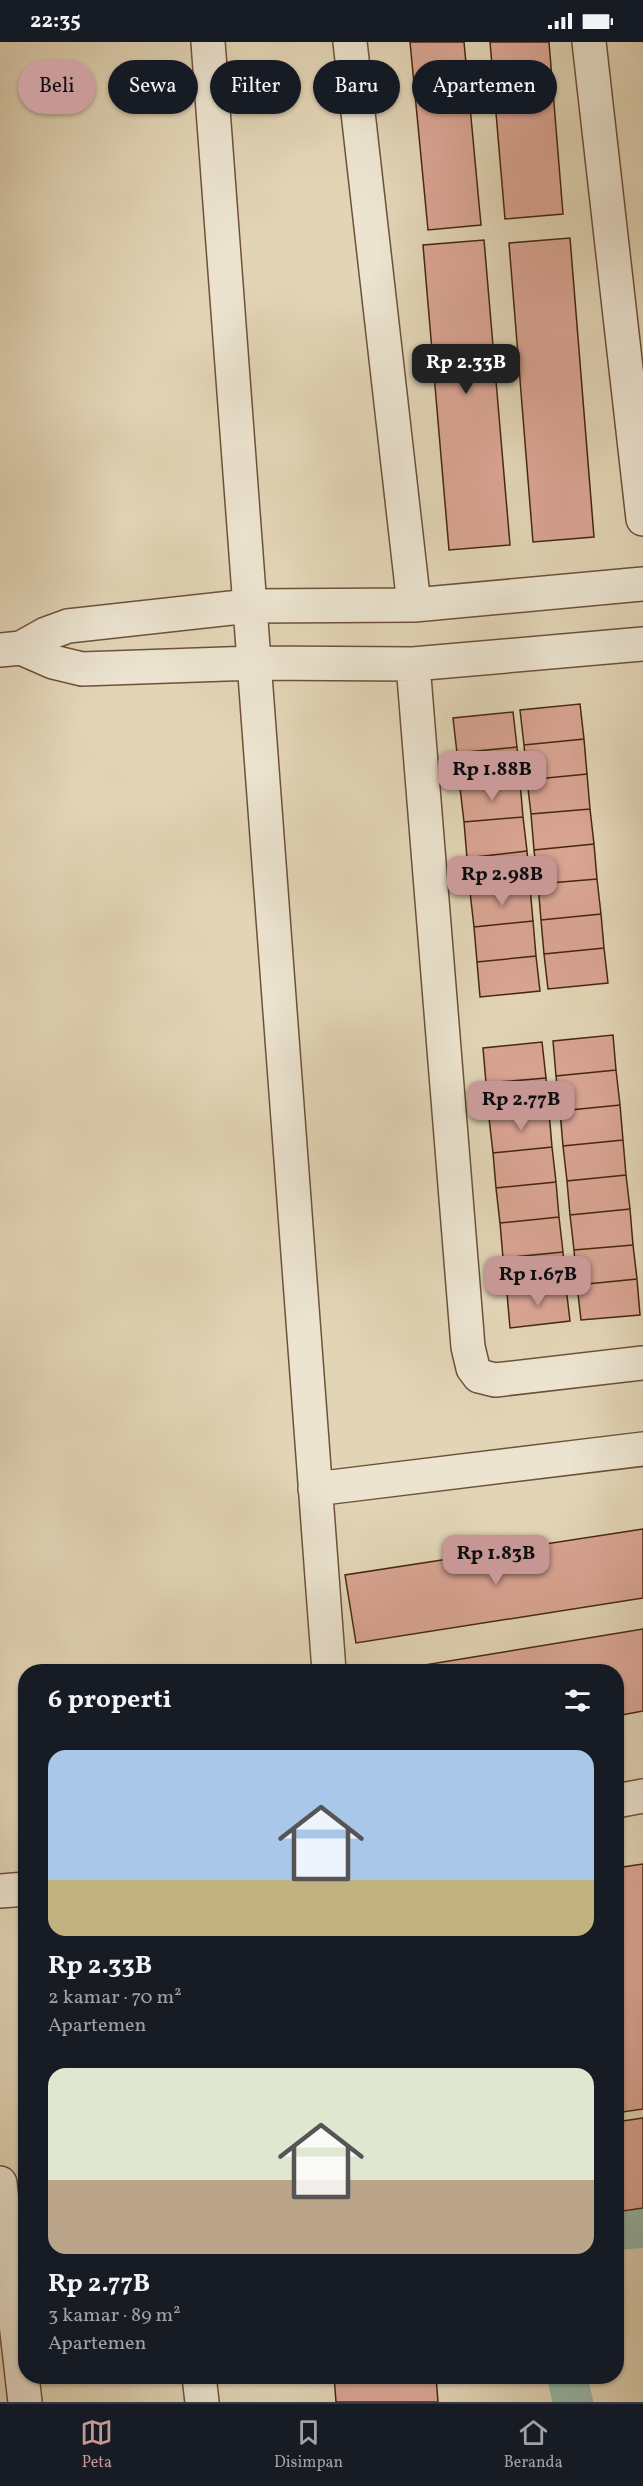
<!DOCTYPE html>
<html lang="id">
<head>
<meta charset="utf-8">
<style>
  :root { --surface:#171b24; --page:#242831; --text:#f1f3f6; --muted:#9ea1a6; --line:#363941; --accent:#c59692 }
  body { margin:0; font-family:Vollkorn,serif; background:var(--page); color:var(--text); height:100vh; display:flex; flex-direction:column; font-size:22px; white-space:nowrap }
  * { box-sizing:border-box; margin:0 }
  p { font-size:20px; color:var(--muted) }
  .icon { flex:none; width:33px; height:33px; fill:none; stroke:currentColor; stroke-width:2; stroke-linecap:round; stroke-linejoin:round }
  .map { position:relative; flex:1; overflow:hidden }
  .drawer { position:absolute; left:18px; top:1622px; width:606px; height:720px; display:flex; flex-direction:column; background:var(--surface); border-radius:24px; box-shadow:0 2px 4px #0004 }
  .drawer>* { flex:none }
  .hud { position:absolute; left:18px; top:18px; width:608px; height:54px; display:flex; gap:12px }
  .price { position:absolute; translate:-50% -51px; padding:0 14px; border-radius:12px; background:var(--accent); color:#111; font-size:20px; line-height:39px; filter:drop-shadow(0 2px 3px #0008) }
  .price::after { content:''; position:absolute; left:50%; top:36px; width:18px; height:14px; margin-left:-9px; background:inherit; clip-path:polygon(0 0,100% 0,50% 100%) }
  .price.current { background:#222; color:#fff }
  ul { padding:0; list-style:none }
  li { display:grid; align-content:center; gap:12px; height:318px; padding:0 30px }
  li span { display:grid; place-items:center; height:186px; border-radius:18px; color:#555 }
  li>.icon { margin-inline-start:auto }
  span .icon { width:108px; height:108px; fill:#fffc; stroke-width:1 }
  li b { font-size:26px }
  h2 { display:flex; justify-content:space-between; align-items:center; height:72px; padding:0 30px; font-size:26px }
  .pill { padding:0 21px; border-radius:27px; background:var(--surface); box-shadow:0 2px 4px #0004; font-size:21px; line-height:54px }
  .pill.current { background:var(--accent); color:#111 }
  .status { display:flex; justify-content:space-between; align-items:center; height:42px; padding:0 30px; background:var(--surface); direction:ltr }
  .status svg { height:16px; fill:currentColor }
  .tabs { display:flex; justify-content:space-around; align-items:center; height:84px; border-top:2px solid var(--line); background:var(--surface); font-size:16px; color:var(--muted) }
  .tabs a { display:grid; justify-items:center; gap:3px }
  .tabs .current { color:var(--accent) }
  .map>svg:first-child { display:block }
  .water { fill:#95b9aa; stroke:#757f6c; stroke-width:1.5 }
  .lines { fill:none; stroke-linecap:round; stroke-linejoin:round }
  .canal { stroke:#95b9aa; stroke-width:40 }
  .building { fill:#daa594; stroke:#46270e; stroke-width:1.5 }
  .minor-casing { stroke:#6d5238; stroke-width:36 }
  .minor { stroke:#ece4d0; stroke-width:33 }
</style>
</head>
<body>
<div class="status"><b>22:35</b><svg viewBox="0 0 49 12"><path d="M0 12V9h3v3zM5 12V6h3v6zM10 12V3h3v9zM15 12V0h3v12zM26 1h20v11H26zM47 4h2v5h-2z"/></svg></div>
<div class="map">
<svg width="643" height="2360" viewBox="0 0 643 2360">
  <rect width="100%" height="100%" fill="#e2d5b6"/>
  <filter id="stains"><feTurbulence type="fractalNoise" baseFrequency=".00333" numOctaves="4"/><feColorMatrix values="0 0 0 0 .2 0 0 0 0 .09 0 0 0 0 .02 0 0 0 .5 -.17"/></filter>
  <radialGradient id="worn" r=".72"><stop offset=".6" stop-color="#630" stop-opacity="0"/><stop offset="1" stop-color="#630" stop-opacity=".3"/></radialGradient>
  <path class="water" d="M25,2141V2203L0,2208V2146Z"/>
  <g class="lines">
    <path class="canal" d="M616,2188L643,2186
      M567,2334L573,2360"/>
  </g>
  <path class="building" d="M410,0H464L481,183L428,188Z
    M490,0H549L563,172L505,177Z
    M570,196L594,495L533,500L509,201Z
    M484,198L510,503L449,508L423,203Z
    M580,662L584,697L524,703L520,668Z
    M513,670L517,705L457,711L453,676Z
    M584,697L587,732L527,738L524,703Z
    M517,705L520,740L460,746L457,711Z
    M587,732L590,767L531,772L527,738Z
    M520,740L523,775L464,780L460,746Z
    M590,767L594,802L534,808L531,772Z
    M523,775L527,809L467,816L464,780Z
    M594,802L597,837L538,842L534,808Z
    M527,809L530,845L470,850L467,816Z
    M597,837L601,872L541,878L538,842Z
    M530,845L533,879L474,885L470,850Z
    M601,872L604,906L544,912L541,878Z
    M533,879L536,914L477,920L474,885Z
    M604,906L608,941L548,947L544,912Z
    M536,914L540,949L480,955L477,920Z
    M613,993L616,1028L556,1034L553,999Z
    M542,1000L546,1036L486,1041L483,1006Z
    M616,1028L620,1063L560,1069L556,1034Z
    M546,1036L549,1070L489,1076L486,1041Z
    M620,1063L623,1098L563,1104L560,1069Z
    M549,1070L552,1105L493,1111L489,1076Z
    M623,1098L626,1133L567,1139L563,1104Z
    M552,1105L556,1140L496,1146L493,1111Z
    M626,1133L630,1167L570,1173L567,1139Z
    M556,1140L559,1175L500,1181L496,1146Z
    M630,1167L633,1203L574,1208L570,1173Z
    M559,1175L563,1210L503,1216L500,1181Z
    M633,1203L637,1237L577,1243L574,1208Z
    M563,1210L566,1245L507,1251L503,1216Z
    M637,1237L640,1273L581,1278L577,1243Z
    M566,1245L570,1279L510,1286L507,1251Z
    M643,1487V1556L356,1601L345,1533Z
    M643,1587V1669L616,1674V1629H388Z
    M643,1822V2067L616,2071V1826Z
    M643,2076V2166L616,2170V2080Z
    M334,2334H436L438,2360H336Z"/>
  <g class="lines">
    <g class="minor-casing">
      <path id="minor" d="M208,0L329,1629
        M350,0L414,563
        M589,0L643,477
        M21,606L53,620L82,627L254,621L413,622L643,602
        M0,608L21,606L46,592L68,584L249,564L414,563L643,542
        M413,622L468,1305L473,1326L479,1334L495,1338L643,1321
        M315,1447L643,1407
        M616,1759L643,1754
        M0,1849L26,1847
        M0,2141L25,2360
        M199,2334L202,2360"/>
    </g>
    <use href="#minor" class="minor"/>
  </g>
  <rect width="100%" height="100%" filter="url(#stains)"/>
  <rect width="100%" height="100%" fill="url(#worn)"/>
</svg>
<b class="price current" style="left:466px;top:353px">Rp 2.33B</b>
<b class="price" style="left:492px;top:760px">Rp 1.88B</b>
<b class="price" style="left:502px;top:865px">Rp 2.98B</b>
<b class="price" style="left:521px;top:1090px">Rp 2.77B</b>
<b class="price" style="left:538px;top:1265px">Rp 1.67B</b>
<b class="price" style="left:496px;top:1544px">Rp 1.83B</b>
<div class="hud">
<a class="pill current">Beli</a>
<a class="pill">Sewa</a>
<a class="pill">Filter</a>
<a class="pill">Baru</a>
<a class="pill">Apartemen</a>
</div>
<section class="drawer">
<h2>6 properti<svg class="icon" aria-label="filters" viewBox="0 0 24 24"><path d="M4 7h16M4 17h16"/><circle cx="9" cy="7" r="2"/><circle cx="15" cy="17" r="2"/></svg></h2>
<ul>
<li><span style="background:linear-gradient(#a9c7e8 70%,#c2b280 0)"><svg class="icon" aria-label="home" viewBox="0 0 24 24"><path d="M3 11l9-7 9 7M6 9v11h12V9"/></svg></span><div><b>Rp 2.33B</b><p>2 kamar · 70 m²</p><p>Apartemen</p></div></li>
<li><span style="background:linear-gradient(#dfe7d0 60%,#b9a48a 0)"><svg class="icon" aria-label="home" viewBox="0 0 24 24"><path d="M3 11l9-7 9 7M6 9v11h12V9"/></svg></span><div><b>Rp 2.77B</b><p>3 kamar · 89 m²</p><p>Apartemen</p></div></li>
</ul>
</section>
</div>
<nav class="tabs">
<a class="current"><svg class="icon" aria-label="map" viewBox="0 0 24 24"><path d="M3 6l6-2 6 2 6-2v14l-6 2-6-2-6 2zM9 4v14M15 6v14"/></svg>Peta</a>
<a><svg class="icon" aria-label="saved" viewBox="0 0 24 24"><path d="M7 4h10v16l-5-4-5 4z"/></svg>Disimpan</a>
<a><svg class="icon" aria-label="home" viewBox="0 0 24 24"><path d="M3 11l9-7 9 7M6 9v11h12V9"/></svg>Beranda</a>
</nav>
</body>
</html>
